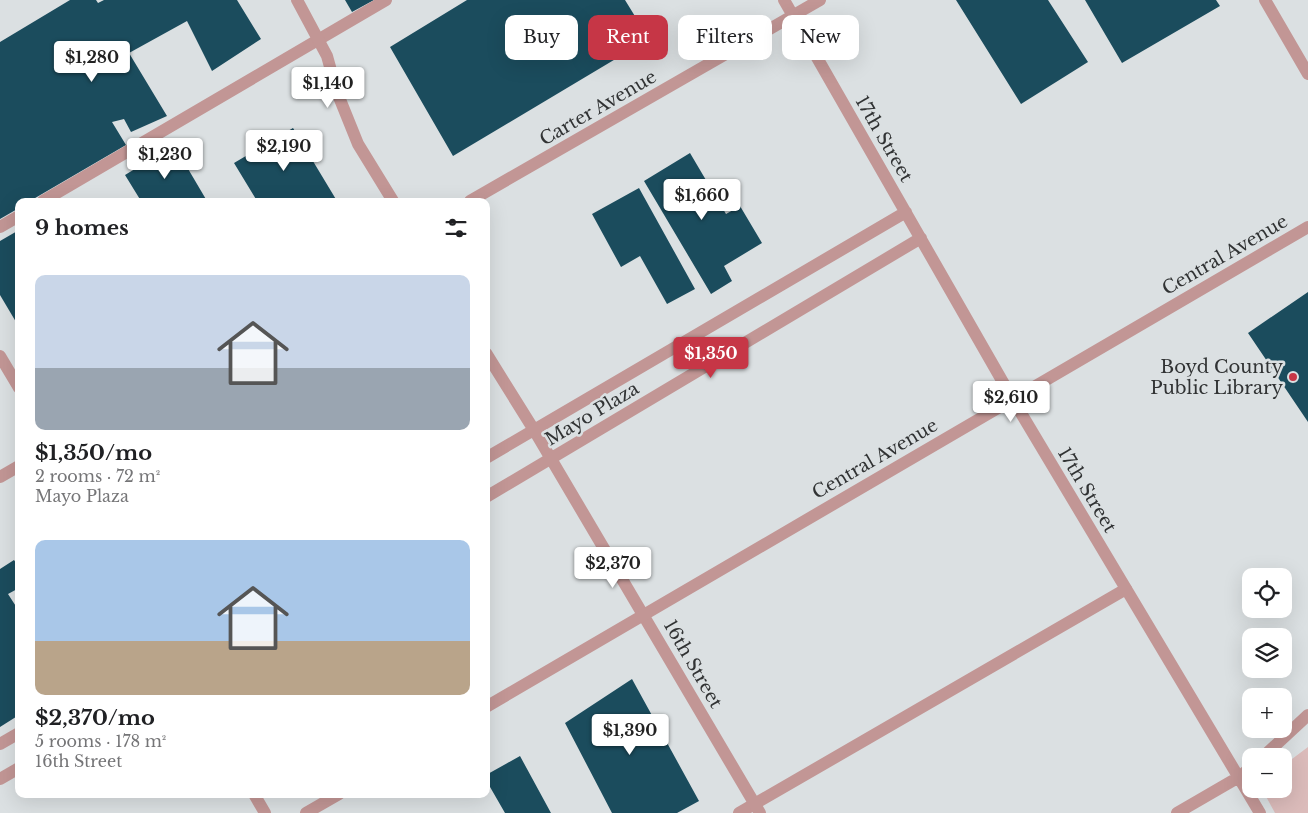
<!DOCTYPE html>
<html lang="en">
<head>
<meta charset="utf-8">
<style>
  :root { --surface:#fff; --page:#f6f6f6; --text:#202124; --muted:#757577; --accent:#c63646 }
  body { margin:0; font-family:"Libre Baskerville",serif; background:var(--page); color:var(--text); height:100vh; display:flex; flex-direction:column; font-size:19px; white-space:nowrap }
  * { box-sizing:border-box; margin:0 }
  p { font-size:16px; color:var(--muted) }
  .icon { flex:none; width:28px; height:28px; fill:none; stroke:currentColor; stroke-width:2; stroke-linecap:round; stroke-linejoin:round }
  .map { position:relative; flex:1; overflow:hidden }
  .details { position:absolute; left:15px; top:198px; width:475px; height:600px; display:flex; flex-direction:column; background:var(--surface); border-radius:10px; box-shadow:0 5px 20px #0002 }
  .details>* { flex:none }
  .banner { position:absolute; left:505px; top:15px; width:475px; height:45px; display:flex; gap:10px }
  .tools { position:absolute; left:1242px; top:568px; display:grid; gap:10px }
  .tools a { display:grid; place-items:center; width:50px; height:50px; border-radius:10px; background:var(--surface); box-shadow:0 5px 20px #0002; font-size:25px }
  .price { position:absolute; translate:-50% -42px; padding:0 11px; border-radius:5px; background:#fff; color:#222; font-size:16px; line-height:32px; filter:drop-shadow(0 1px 2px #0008) }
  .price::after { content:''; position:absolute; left:50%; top:30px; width:15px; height:11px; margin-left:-8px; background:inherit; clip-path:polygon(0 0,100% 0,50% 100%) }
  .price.on { background:var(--accent); color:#fff }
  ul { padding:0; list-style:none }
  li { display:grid; align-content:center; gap:10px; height:265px; padding:0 20px }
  li span { display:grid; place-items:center; height:155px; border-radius:10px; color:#555 }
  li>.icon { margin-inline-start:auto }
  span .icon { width:90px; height:90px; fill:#fffc; stroke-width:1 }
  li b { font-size:21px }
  h2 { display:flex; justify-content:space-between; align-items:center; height:60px; padding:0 20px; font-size:21px }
  .tag { padding:0 18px; border-radius:10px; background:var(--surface); box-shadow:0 5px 20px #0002; font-size:18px; line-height:45px }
  .tag.on { background:var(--accent); color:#fff }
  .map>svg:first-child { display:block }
  .green { fill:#dbbbba }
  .building { fill:#1b4c5d }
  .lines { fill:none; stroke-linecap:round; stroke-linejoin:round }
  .service { stroke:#c29695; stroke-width:12 }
  .minor { stroke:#c29695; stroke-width:12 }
  .tertiary { stroke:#c29695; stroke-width:12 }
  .poi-dot { fill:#c63646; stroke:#dbe0e2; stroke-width:2 }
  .labels { text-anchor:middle; stroke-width:5; stroke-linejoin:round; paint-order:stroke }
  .street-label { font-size:18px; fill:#313334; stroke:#dbe0e2 }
  .poi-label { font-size:18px; fill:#313334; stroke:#dbe0e2; text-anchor:end }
</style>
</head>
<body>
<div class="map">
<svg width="1308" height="813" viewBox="0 0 1308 813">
  <rect width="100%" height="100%" fill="#dbe0e2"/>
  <path class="green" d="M1308,747V813H1275L1262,789H1284V765Z"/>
  <path class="building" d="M70,0H96L98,3L104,0H237L261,39L212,71L187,21L129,53L167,116L131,132L124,119L112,122L126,145L30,201H19V208L0,219V42Z
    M345,0H374L352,12Z
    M467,0H625L649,39L453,156L390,47Z
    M956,0H1048L1088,62L1021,104Z
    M1085,0H1216L1220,6L1122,63Z
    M293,128L337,201H257L234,163Z
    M174,145L207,201H141L125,175Z
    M690,153L726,214L740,206L762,243L724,266L732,281L711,294L644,181Z
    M639,188L695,289L667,304L640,256L621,267L592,214Z
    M19,230V327L0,295V241Z
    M1308,292V422L1248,333Z
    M14,560L19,567V588L8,594L19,611V715L0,727V569Z
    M632,679L699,801L677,813H612L565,723Z
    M520,756L551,813H505L486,780V775Z"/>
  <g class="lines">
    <path class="service" d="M43,201L386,0
      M0,227L19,216
      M1264,756L1308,715
      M1239,777L1251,767
      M739,813L1126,589"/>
    <path class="minor" d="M297,0L327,56L337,92L358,144L393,201
      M784,0L1012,398L1260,813
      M1265,0L1308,74
      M486,353L534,430L760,813
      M0,356L19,388
      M486,458L906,212
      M486,497L921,238
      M0,744L19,733
      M0,779L19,768
      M254,794L265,813
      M1177,813L1239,777"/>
    <path class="tertiary" d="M470,201L820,0
      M0,477L19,466
      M486,707L1308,227
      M306,813L339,794"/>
  </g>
  <circle class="poi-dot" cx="1293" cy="377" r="5"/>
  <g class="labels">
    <g class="street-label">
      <text transform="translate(598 108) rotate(-30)" y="6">Carter Avenue</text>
      <text transform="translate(884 139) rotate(60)" y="6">17th Street</text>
      <text transform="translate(1225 255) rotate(-30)" y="6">Central Avenue</text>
      <text transform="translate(592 414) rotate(-31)" y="6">Mayo Plaza</text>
      <text transform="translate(875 459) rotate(-30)" y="6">Central Avenue</text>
      <text transform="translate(1087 490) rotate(59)" y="6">17th Street</text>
      <text transform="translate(693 664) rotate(60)" y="6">16th Street</text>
    </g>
    <g class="poi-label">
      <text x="1283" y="373">Boyd County<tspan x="1283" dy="21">Public Library</tspan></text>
    </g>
  </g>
</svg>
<div class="tools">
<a><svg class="icon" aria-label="locate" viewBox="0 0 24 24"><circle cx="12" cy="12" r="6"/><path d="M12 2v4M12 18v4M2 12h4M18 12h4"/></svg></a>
<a><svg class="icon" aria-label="layers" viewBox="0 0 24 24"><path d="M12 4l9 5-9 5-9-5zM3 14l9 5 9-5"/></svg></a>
<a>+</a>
<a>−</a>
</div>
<b class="price" style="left:92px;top:83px">$1,280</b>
<b class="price" style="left:328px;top:109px">$1,140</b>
<b class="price" style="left:284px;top:172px">$2,190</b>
<b class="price" style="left:165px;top:180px">$1,230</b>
<b class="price" style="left:702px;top:221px">$1,660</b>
<b class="price on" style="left:711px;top:379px">$1,350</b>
<b class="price" style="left:1011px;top:423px">$2,610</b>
<b class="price" style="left:613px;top:589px">$2,370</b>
<b class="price" style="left:630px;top:756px">$1,390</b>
<div class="banner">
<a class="tag">Buy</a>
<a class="tag on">Rent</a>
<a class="tag">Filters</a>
<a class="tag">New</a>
</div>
<section class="details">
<h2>9 homes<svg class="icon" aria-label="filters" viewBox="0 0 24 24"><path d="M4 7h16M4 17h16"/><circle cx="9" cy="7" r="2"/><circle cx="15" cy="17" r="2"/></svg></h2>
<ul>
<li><span style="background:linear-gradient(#c9d6e8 60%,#9aa5b1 0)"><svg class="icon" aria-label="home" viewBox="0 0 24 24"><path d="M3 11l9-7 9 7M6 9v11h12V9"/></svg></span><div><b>$1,350/mo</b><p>2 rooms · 72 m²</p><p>Mayo Plaza</p></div></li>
<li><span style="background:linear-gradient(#a9c7e8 65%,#b9a48a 0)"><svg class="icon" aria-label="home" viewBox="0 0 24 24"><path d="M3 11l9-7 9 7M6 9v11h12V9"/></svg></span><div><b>$2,370/mo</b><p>5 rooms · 178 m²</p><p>16th Street</p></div></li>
</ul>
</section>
</div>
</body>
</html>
